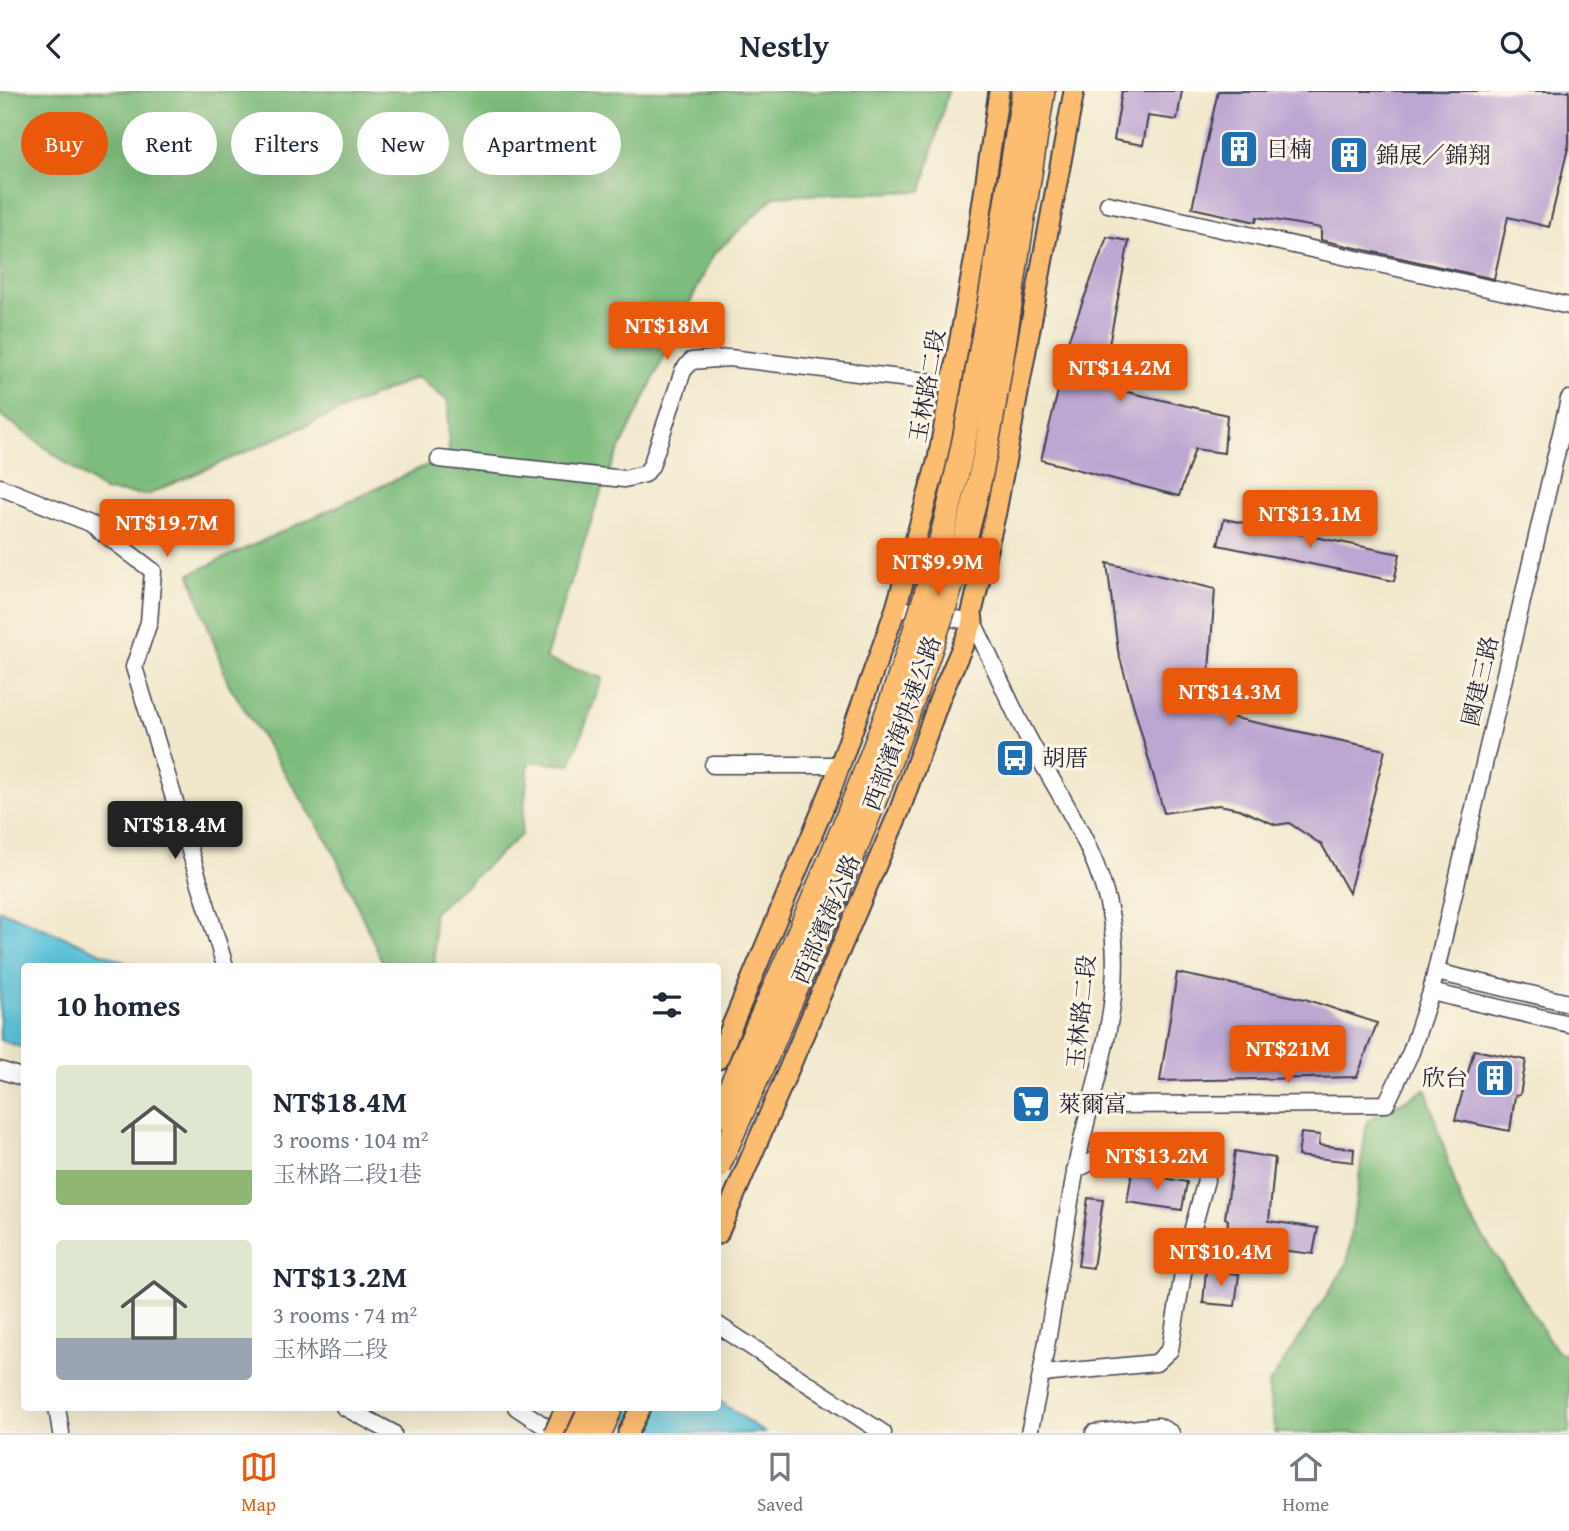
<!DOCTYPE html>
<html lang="en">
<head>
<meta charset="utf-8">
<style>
  :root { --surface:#fff; --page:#f2f2f3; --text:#1f2937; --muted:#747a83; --line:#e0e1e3; --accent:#ea580c }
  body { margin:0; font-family:"Gentium Book Plus","Noto Serif TC",serif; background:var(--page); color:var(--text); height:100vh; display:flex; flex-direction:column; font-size:26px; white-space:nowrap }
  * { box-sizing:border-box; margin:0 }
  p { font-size:23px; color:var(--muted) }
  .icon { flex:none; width:38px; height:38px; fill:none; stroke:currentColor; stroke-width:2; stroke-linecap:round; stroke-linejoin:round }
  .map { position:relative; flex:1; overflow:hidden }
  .panel { position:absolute; left:21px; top:872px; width:700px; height:448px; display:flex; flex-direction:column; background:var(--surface); border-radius:7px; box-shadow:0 7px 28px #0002 }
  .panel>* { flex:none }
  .guide { position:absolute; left:21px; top:21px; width:700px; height:63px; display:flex; gap:14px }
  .price { position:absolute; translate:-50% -60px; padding:0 16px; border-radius:7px; background:var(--accent); color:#fff; font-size:23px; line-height:46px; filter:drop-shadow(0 2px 4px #0008) }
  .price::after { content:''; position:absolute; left:50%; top:42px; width:21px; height:16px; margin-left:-10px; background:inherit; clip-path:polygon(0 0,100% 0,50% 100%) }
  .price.on { background:#222; color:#fff }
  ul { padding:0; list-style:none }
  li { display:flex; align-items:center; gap:21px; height:175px; padding:0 35px }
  li span { display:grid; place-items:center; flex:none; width:196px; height:140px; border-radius:7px; color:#555 }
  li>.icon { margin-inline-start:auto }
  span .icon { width:84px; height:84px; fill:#fffc; stroke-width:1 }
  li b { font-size:30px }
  h2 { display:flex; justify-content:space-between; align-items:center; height:84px; padding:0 35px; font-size:30px }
  .pill { padding:0 24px; border-radius:32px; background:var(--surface); box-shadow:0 7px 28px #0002; font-size:24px; line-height:63px }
  .pill.on { background:var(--accent); color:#fff }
  header { display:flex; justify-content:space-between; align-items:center; height:91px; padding:0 35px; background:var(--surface); font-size:32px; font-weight:700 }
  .tabs { display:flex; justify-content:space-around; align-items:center; height:98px; border-top:2px solid var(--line); background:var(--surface); font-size:19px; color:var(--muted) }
  .tabs a { display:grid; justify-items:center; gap:4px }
  .tabs .on { color:var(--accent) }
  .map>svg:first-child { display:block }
  .forest { fill:#7dbc7c; stroke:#506f5c; stroke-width:2 }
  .water { fill:#5cc2da; stroke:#3f728a; stroke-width:2 }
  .building { fill:#bca6d2 }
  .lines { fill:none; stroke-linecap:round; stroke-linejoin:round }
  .minor-casing { stroke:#414051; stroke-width:19 }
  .major-casing { stroke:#414051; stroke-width:23 }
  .highway-casing { stroke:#414051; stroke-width:26 }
  .minor { stroke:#fff; stroke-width:16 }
  .major { stroke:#fcbd6f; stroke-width:19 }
  .highway { stroke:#fcbd6f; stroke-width:23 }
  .major-bridge-casing { stroke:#414051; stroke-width:23; stroke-linecap:butt }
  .highway-bridge-casing { stroke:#414051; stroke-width:26; stroke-linecap:butt }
  .major-bridge { stroke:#fcbd6f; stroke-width:19 }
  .highway-bridge { stroke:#fcbd6f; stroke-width:23 }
  .labels { text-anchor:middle; stroke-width:6; stroke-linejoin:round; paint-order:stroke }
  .poi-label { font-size:23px; fill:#22223b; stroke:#fcf5e5; text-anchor:start }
  .street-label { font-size:23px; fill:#22223b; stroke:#fcf5e5 }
</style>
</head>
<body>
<header><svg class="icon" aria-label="back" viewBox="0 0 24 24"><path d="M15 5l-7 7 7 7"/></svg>Nestly<svg class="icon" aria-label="search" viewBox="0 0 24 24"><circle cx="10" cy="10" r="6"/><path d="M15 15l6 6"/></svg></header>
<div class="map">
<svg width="1569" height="1342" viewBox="0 0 1569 1342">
  <rect width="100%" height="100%" fill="#fcf5e5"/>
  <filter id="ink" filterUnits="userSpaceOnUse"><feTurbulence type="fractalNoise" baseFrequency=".0143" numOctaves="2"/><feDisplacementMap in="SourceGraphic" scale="14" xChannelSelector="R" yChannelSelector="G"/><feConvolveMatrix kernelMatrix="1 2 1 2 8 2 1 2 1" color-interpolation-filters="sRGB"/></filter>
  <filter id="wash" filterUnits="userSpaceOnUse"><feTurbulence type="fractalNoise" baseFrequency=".00686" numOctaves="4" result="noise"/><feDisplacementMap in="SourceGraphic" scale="28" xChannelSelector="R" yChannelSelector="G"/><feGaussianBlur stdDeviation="1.57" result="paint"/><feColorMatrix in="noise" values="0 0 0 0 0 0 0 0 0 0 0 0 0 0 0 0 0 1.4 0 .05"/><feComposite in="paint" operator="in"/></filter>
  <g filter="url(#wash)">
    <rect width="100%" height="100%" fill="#f1e8cc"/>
    <path class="forest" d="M0,0H948L922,100L775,105L713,164L605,389L545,568L603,587L570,674L529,670L521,744L433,822L435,875H384L332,757L228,592L190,483L449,364L448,310L417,286L147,404L104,400L0,323Z
      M1426,998L1460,1109L1557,1261L1569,1264V1342H1275L1268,1295L1347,1173L1367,1030Z"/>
    <path class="water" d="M0,819L133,875H24V957L0,949Z
      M718,1309L765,1342H651L614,1316H718Z"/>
    <g id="blocks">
      <path class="building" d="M1122,0H1182L1177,29L1148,25L1143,54L1114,49Z
        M1218,0H1569V53L1549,136L1508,126L1494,188L1321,149V137L1257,126L1256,131L1192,117Z
        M1107,146L1129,150L1101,295L1227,324L1224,362L1195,358L1179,405L1041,369L1061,288L1055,285Z
        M1224,428L1400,463L1394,490L1218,454Z
        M1107,472L1215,498L1206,621L1385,659L1349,802L1322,754L1289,732L1276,734L1239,718L1219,714L1164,722L1118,560Z
        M1177,882L1305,908L1377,932L1357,986L1160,990Z
        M1474,959L1526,969L1520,1004L1515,1005L1510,1040L1455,1029Z
        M1301,1042L1320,1044L1319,1054L1354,1058L1353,1071L1298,1065Z
        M1235,1060L1275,1067L1269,1130L1318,1137L1313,1163L1263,1157L1261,1172L1245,1169L1251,1144L1227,1140L1228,1129L1225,1127Z
        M1132,1082L1187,1091L1182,1119L1127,1111Z
        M1088,1107L1103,1109L1093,1177L1078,1175Z
        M1206,1179L1239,1183L1235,1215L1203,1212Z"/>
    </g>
  </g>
  <g filter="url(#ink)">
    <use href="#blocks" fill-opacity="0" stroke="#414051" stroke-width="2"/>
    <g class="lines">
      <g class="minor-casing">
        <path id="minor" d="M1108,113L1569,215
          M439,368L624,388L645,383L651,375L683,280L691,270L729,267L952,293
          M0,396L90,432L153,480L149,531L134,576L225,875
          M896,517L973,531C991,567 1006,605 1025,641C1057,702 1099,758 1111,827C1127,913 1090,999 1075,1082C1059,1169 1049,1256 1029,1342
          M713,674H840
          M1436,881L1569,912
          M1431,901L1569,933
          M0,979L24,987
          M1093,1014L1386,1013L1411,961L1431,901L1569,308
          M718,1234L883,1342
          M1042,1283L1156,1272L1170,1259L1187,1159L1206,1089L1201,1061L1187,1051L1128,1053L1075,1079
          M57,1316L61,1342
          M344,1316L393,1342
          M516,1316L555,1342
          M1094,1342L1158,1335L1171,1342"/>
      </g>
      <g class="major-casing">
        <path id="major" d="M718,968L832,696L896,517L938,368L974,171L999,0
          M718,1143L899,721L940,607L973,531L972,521L996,421L1074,0
          M628,1342L641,1316"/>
      </g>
      <g class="highway-casing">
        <path id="highway" d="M1001,143L1024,0
          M1020,146L1043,0
          M576,1342L587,1316
          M600,1342L611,1316"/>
      </g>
      <use href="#minor" class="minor"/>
      <use href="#major" class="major"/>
      <use href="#highway" class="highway"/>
      <g class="major-bridge-casing">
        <path id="major-bridge" d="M554,1342L566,1316"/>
      </g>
      <g class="highway-bridge-casing">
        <path id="highway-bridge" d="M718,1024C798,844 883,662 935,471C965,363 982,253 1001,143
          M718,1076C804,881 892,687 955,483C989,373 1003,259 1020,146"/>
      </g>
      <use href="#major-bridge" class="major-bridge"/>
      <use href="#highway-bridge" class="highway-bridge"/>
    </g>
  </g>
  <defs>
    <g id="building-square" transform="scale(2.0125)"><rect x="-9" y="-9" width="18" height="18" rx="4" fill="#1f6fb2" stroke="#fcf5e5"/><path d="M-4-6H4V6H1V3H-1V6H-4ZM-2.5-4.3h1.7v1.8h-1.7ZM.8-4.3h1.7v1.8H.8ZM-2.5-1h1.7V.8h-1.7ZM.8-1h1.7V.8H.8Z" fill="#fff"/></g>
    <g id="bus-square" transform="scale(2.0125)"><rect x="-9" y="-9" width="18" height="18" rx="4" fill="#1f6fb2" stroke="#fcf5e5"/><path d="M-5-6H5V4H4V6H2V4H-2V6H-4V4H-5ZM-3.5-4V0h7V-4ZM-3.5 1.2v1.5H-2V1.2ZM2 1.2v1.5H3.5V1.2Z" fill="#fff"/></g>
    <g id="supermarket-square" transform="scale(2.0125)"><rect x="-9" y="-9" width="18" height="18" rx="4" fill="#1f6fb2" stroke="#fcf5e5"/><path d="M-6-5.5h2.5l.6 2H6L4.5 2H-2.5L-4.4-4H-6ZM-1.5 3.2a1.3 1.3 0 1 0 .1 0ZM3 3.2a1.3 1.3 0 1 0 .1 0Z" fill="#fff"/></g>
  </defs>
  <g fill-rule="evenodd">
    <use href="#building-square" x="1239" y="58"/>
    <use href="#building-square" x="1349" y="64"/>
    <use href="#bus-square" x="1015" y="667"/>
    <use href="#building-square" x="1495" y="987"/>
    <use href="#supermarket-square" x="1031" y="1013"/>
  </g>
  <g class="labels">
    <g class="poi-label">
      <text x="1266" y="66">日楠</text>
      <text x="1376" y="72">錦展／錦翔</text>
      <text x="1042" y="675">胡厝</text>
      <text x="1468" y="995" text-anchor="end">欣台</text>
      <text x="1058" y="1021">萊爾富</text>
    </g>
    <g class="street-label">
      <text transform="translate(927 295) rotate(-80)" y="8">玉林路二段</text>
      <text transform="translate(1480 590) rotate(-77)" y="8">國建三路</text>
      <text transform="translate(902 632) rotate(-70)" y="8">西部濱海快速公路</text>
      <text transform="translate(826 828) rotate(-67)" y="8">西部濱海公路</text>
      <text transform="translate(1081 921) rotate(-84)" y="8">玉林路二段</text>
    </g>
  </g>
</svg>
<b class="price" style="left:667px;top:271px">NT$18M</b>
<b class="price" style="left:1120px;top:313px">NT$14.2M</b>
<b class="price" style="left:1310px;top:459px">NT$13.1M</b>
<b class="price" style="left:167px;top:468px">NT$19.7M</b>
<b class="price" style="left:938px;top:507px">NT$9.9M</b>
<b class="price" style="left:1230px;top:637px">NT$14.3M</b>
<b class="price on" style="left:175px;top:770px">NT$18.4M</b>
<b class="price" style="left:1288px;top:994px">NT$21M</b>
<b class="price" style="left:1157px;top:1101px">NT$13.2M</b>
<b class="price" style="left:1221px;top:1197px">NT$10.4M</b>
<div class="guide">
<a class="pill on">Buy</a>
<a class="pill">Rent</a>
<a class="pill">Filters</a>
<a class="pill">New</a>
<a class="pill">Apartment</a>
</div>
<section class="panel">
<h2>10 homes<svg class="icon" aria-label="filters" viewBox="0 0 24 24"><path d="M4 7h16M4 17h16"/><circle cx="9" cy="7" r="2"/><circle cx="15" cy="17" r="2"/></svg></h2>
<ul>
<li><span style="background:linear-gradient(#dfe7d0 75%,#8fb573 0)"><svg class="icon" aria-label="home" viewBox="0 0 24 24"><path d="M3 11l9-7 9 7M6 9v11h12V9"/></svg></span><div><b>NT$18.4M</b><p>3 rooms · 104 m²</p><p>玉林路二段1巷</p></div></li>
<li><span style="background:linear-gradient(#dfe7d0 70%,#9aa5b1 0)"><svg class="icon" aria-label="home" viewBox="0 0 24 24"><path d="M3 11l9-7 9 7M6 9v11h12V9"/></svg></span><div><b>NT$13.2M</b><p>3 rooms · 74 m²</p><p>玉林路二段</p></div></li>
</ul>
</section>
</div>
<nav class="tabs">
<a class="on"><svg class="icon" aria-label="map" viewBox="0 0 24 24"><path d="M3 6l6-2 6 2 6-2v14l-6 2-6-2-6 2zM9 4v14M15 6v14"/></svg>Map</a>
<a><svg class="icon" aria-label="saved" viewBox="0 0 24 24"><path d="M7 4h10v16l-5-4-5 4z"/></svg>Saved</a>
<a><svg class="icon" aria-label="home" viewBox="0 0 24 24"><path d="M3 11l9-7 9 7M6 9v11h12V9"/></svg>Home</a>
</nav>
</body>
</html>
